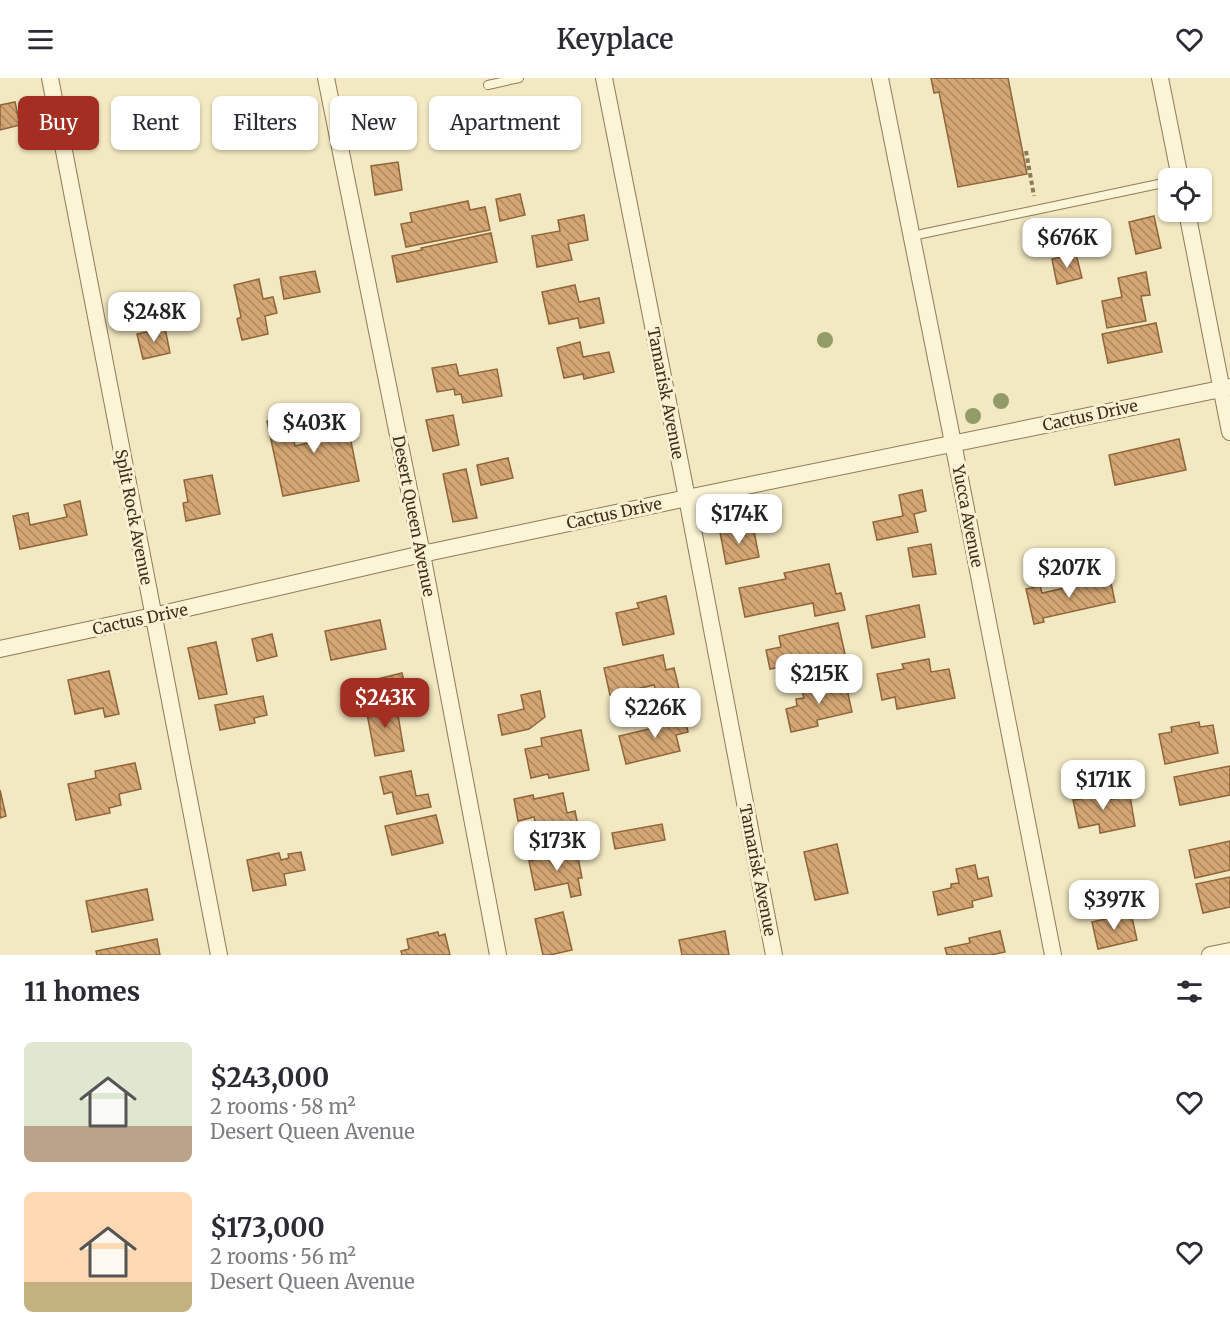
<!DOCTYPE html>
<html lang="en">
<head>
<meta charset="utf-8">
<style>
  :root { --surface:#fff; --page:#f2f2f3; --text:#2b2b33; --muted:#7c7c81; --accent:#a32e21 }
  body { margin:0; font-family:Merriweather,serif; background:var(--page); color:var(--text); height:100vh; display:flex; flex-direction:column; font-size:22px; white-space:nowrap }
  * { box-sizing:border-box; margin:0 }
  p { font-size:20px; color:var(--muted) }
  .icon { flex:none; width:33px; height:33px; fill:none; stroke:currentColor; stroke-width:2; stroke-linecap:round; stroke-linejoin:round }
  .map { position:relative; height:877px; overflow:hidden }
  .sheet { display:flex; flex-direction:column; background:var(--surface); flex:1 }
  .sheet>* { flex:none }
  .guide { position:absolute; left:18px; top:18px; width:600px; height:54px; display:flex; gap:12px }
  .tools { position:absolute; left:1158px; top:90px; display:grid; gap:12px }
  .tools a { display:grid; place-items:center; width:54px; height:54px; border-radius:9px; background:var(--surface); box-shadow:0 2px 4px #0004; font-size:30px }
  .price { position:absolute; translate:-50% -51px; padding:0 14px; border-radius:12px; background:#fff; color:#222; font-size:20px; line-height:39px; filter:drop-shadow(0 2px 3px #0008) }
  .price::after { content:''; position:absolute; left:50%; top:36px; width:18px; height:14px; margin-left:-9px; background:inherit; clip-path:polygon(0 0,100% 0,50% 100%) }
  .price.on { background:var(--accent); color:#fff }
  ul { padding:0; list-style:none }
  li { display:flex; align-items:center; gap:18px; height:150px; padding:0 24px }
  li span { display:grid; place-items:center; flex:none; width:168px; height:120px; border-radius:9px; color:#555 }
  li>.icon { margin-inline-start:auto }
  span .icon { width:72px; height:72px; fill:#fffc; stroke-width:1 }
  li b { font-size:26px }
  h2 { display:flex; justify-content:space-between; align-items:center; height:72px; padding:0 24px; font-size:26px }
  .chip { padding:0 21px; border-radius:9px; background:var(--surface); box-shadow:0 2px 4px #0004; font-size:21px; line-height:54px }
  .chip.on { background:var(--accent); color:#fff }
  header { display:flex; justify-content:space-between; align-items:center; height:78px; padding:0 24px; background:var(--surface); font-size:27px; font-weight:600 }
  .map>svg:first-child { display:block }
  .building { fill:url(#building-back-hatch); stroke:#8f653a; stroke-width:1.5 }
  .lines { fill:none; stroke-linecap:round; stroke-linejoin:round }
  .lane-casing { stroke:#8e7a57; stroke-width:10 }
  .street-casing { stroke:#8e7a57; stroke-width:18 }
  .path { stroke:#8e7a57; stroke-width:4; stroke-dasharray:4.5 3; stroke-linecap:butt }
  .lane { stroke:#fcf4d6; stroke-width:8 }
  .street { stroke:#fcf4d6; stroke-width:16 }
  .tree { fill:#939b69 }
  .labels { text-anchor:middle; stroke-width:6; stroke-linejoin:round; paint-order:stroke }
  .street-label { font-size:16px; fill:#3c2f1d; stroke:#f9f1d2 }
</style>
</head>
<body>
<header><svg class="icon" aria-label="menu" viewBox="0 0 24 24"><path d="M4 6h16M4 12h16M4 18h16"/></svg>Keyplace<svg class="icon" aria-label="heart" viewBox="0 0 24 24"><path d="M12 20l-8-8c-3-5 5-10 8-4 3-6 11-1 8 4z"/></svg></header>
<div class="map">
<svg width="1230" height="877" viewBox="0 0 1230 877">
  <defs>
    <pattern id="building-back-hatch" width="6" height="6" patternUnits="userSpaceOnUse" patternTransform="scale(1.5)"><rect width="6" height="6" fill="#d4a674"/><path d="M-1 5l2 2M0 0l6 6M5-1l2 2" fill="none" stroke="#ad885f"/></pattern>
  </defs>
  <rect width="100%" height="100%" fill="#f2e9c2"/>
  <path class="building" d="M931,0H1008L1027,96L958,109L939,14L934,15Z
    M15,24L20,47L0,52V27Z
    M398,84L402,112L375,117L371,88Z
    M520,116L525,137L500,143L496,121Z
    M468,123L470,132L485,129L490,152L406,169L401,146L412,144L410,135Z
    M584,137L588,162L568,166L572,182L537,189L532,158L560,153L558,142Z
    M1154,138L1161,170L1136,176L1129,144Z
    M1086,142L1092,170L1066,176L1060,147Z
    M491,155L497,184L397,204L392,178L422,172L421,170Z
    M1076,176L1082,200L1057,206L1052,181Z
    M315,193L320,214L284,221L280,199Z
    M1146,194L1150,217L1141,218L1146,243L1107,250L1102,223L1122,219L1118,200Z
    M259,201L263,221L273,219L277,235L265,238L268,256L242,262L237,241L241,239L234,207Z
    M575,207L579,224L599,220L604,245L580,250L578,240L549,246L542,214Z
    M1156,245L1162,274L1108,285L1102,256Z
    M165,250L170,275L143,281L137,256Z
    M580,264L583,279L609,274L614,294L584,301L583,296L564,300L557,270Z
    M456,286L459,298L497,291L502,318L463,325L461,316L455,317L454,311L437,314L432,290Z
    M344,329L359,403L283,418L267,343L289,339L295,368L317,363L312,335Z
    M453,337L459,367L433,373L426,342Z
    M1179,361L1186,392L1115,407L1109,377Z
    M508,380L513,400L481,407L477,387Z
    M466,391L477,440L453,444L443,396Z
    M212,397L220,436L186,443L183,425L188,424L184,402Z
    M922,412L926,433L914,436L918,454L877,462L873,444L903,438L899,417Z
    M80,423L87,457L20,471L13,438L28,435L30,447L67,439L64,427Z
    M753,448L759,479L726,486L720,454Z
    M931,466L936,496L913,499L908,470Z
    M829,486L836,516L841,515L845,532L815,538L813,525L745,539L739,510L786,501L784,495Z
    M1110,500L1115,524L1043,540L1044,544L1034,546L1026,511L1040,508L1042,515Z
    M666,518L674,556L623,567L616,535L639,530L637,525Z
    M919,527L925,559L872,570L866,538Z
    M380,542L386,571L331,582L325,553Z
    M838,545L845,576L828,580L830,587L787,597L785,588L770,591L766,572L781,569L779,558Z
    M272,556L277,578L257,583L252,561Z
    M216,564L227,616L199,621L188,570Z
    M663,577L666,592L674,590L680,615L658,620L654,607L610,617L604,590Z
    M929,581L931,594L949,591L955,620L897,631L895,619L882,622L877,596L904,591L902,586Z
    M109,593L119,636L105,639L103,630L75,636L68,602Z
    M402,595L407,616L378,623L373,602Z
    M845,602L852,634L817,642L818,648L791,654L786,631L797,628L796,621L804,620L801,611Z
    M540,613L545,639L529,651L502,657L498,637L524,631L521,617Z
    M263,618L267,637L254,640L255,645L220,652L215,627Z
    M396,625L404,673L375,678L366,630Z
    M683,631L688,654L676,657L680,673L626,686L619,658L662,648L659,637Z
    M1199,644L1200,649L1213,647L1218,675L1165,686L1159,656L1172,654L1171,649Z
    M581,652L589,692L549,700L548,696L531,700L525,671L542,668L541,660Z
    M135,685L141,711L119,716L121,727L109,730L110,735L76,742L68,706L96,700L95,693Z
    M1230,688V717L1180,727L1174,699Z
    M411,693L416,718L428,716L431,729L397,736L392,714L384,716L380,699Z
    M1105,708L1108,722L1130,718L1135,748L1100,755L1099,746L1079,750L1073,722L1081,721L1079,713Z
    M0,712L6,738L0,740Z
    M563,715L567,735L575,733L580,757L540,766L534,739L518,743L514,721L533,717L534,721Z
    M436,737L443,765L392,777L385,748Z
    M662,746L665,762L615,771L612,755Z
    M1230,763V792L1195,800L1189,772Z
    M837,766L848,815L815,822L804,774Z
    M301,774L305,792L284,796L286,807L253,813L247,782L279,775L281,782L289,780L288,776Z
    M577,774L582,800H578L581,817L571,819L568,805L535,812L529,783Z
    M975,787L978,801L988,799L992,818L972,823L973,829L938,837L933,814L951,810V806L959,805L956,791Z
    M1230,799V829L1203,835L1196,806Z
    M147,811L153,842L92,854L86,823Z
    M563,834L572,872L550,877H543L535,841Z
    M1131,835L1137,862L1098,871L1092,844Z
    M725,853L729,877H682L679,862Z
    M1000,853L1005,874L991,877H947L945,870L970,865L969,860Z
    M438,854L439,858L445,856L450,877H402L401,873L409,871L407,861Z
    M157,861L160,877H97L96,873Z"/>
  <g class="lines">
    <g class="lane-casing">
      <path id="lane" d="M488,7L519,0
        M912,158L1168,104"/>
    </g>
    <g class="street-casing">
      <path id="street" d="M50,0L219,877
        M326,0L422,476L498,877
        M604,0L687,420L774,877
        M880,0L957,385L1053,877
        M1160,0L1180,100
        M1187,134L1230,354
        M0,571L153,538L422,476L687,420L1230,309
        M1210,877L1230,873"/>
    </g>
    <path class="path" d="M1026,73L1034,118"/>
    <use href="#lane" class="lane"/>
    <use href="#street" class="street"/>
  </g>
  <g class="tree">
    <circle cx="825" cy="262" r="8"/>
    <circle cx="1001" cy="323" r="8"/>
    <circle cx="973" cy="338" r="8"/>
  </g>
  <g class="labels">
    <g class="street-label">
      <text transform="translate(666 315) rotate(79)" y="6">Tamarisk Avenue</text>
      <text transform="translate(1090 337) rotate(-12)" y="6">Cactus Drive</text>
      <text transform="translate(614 435) rotate(-12)" y="6">Cactus Drive</text>
      <text transform="translate(414 438) rotate(79)" y="6">Desert Queen Avenue</text>
      <text transform="translate(968 438) rotate(79)" y="6">Yucca Avenue</text>
      <text transform="translate(134 439) rotate(79)" y="6">Split Rock Avenue</text>
      <text transform="translate(140 541) rotate(-12)" y="6">Cactus Drive</text>
      <text transform="translate(758 792) rotate(79)" y="6">Tamarisk Avenue</text>
    </g>
  </g>
</svg>
<div class="tools">
<a><svg class="icon" aria-label="locate" viewBox="0 0 24 24"><circle cx="12" cy="12" r="6"/><path d="M12 2v4M12 18v4M2 12h4M18 12h4"/></svg></a>
</div>
<b class="price" style="left:1067px;top:191px">$676K</b>
<b class="price" style="left:154px;top:265px">$248K</b>
<b class="price" style="left:314px;top:376px">$403K</b>
<b class="price" style="left:739px;top:467px">$174K</b>
<b class="price" style="left:1069px;top:521px">$207K</b>
<b class="price" style="left:819px;top:627px">$215K</b>
<b class="price on" style="left:385px;top:651px">$243K</b>
<b class="price" style="left:655px;top:661px">$226K</b>
<b class="price" style="left:1103px;top:733px">$171K</b>
<b class="price" style="left:557px;top:794px">$173K</b>
<b class="price" style="left:1114px;top:853px">$397K</b>
<div class="guide">
<a class="chip on">Buy</a>
<a class="chip">Rent</a>
<a class="chip">Filters</a>
<a class="chip">New</a>
<a class="chip">Apartment</a>
</div>
</div>
<section class="sheet">
<h2>11 homes<svg class="icon" aria-label="filters" viewBox="0 0 24 24"><path d="M4 7h16M4 17h16"/><circle cx="9" cy="7" r="2"/><circle cx="15" cy="17" r="2"/></svg></h2>
<ul>
<li><span style="background:linear-gradient(#dfe7d0 70%,#b9a48a 0)"><svg class="icon" aria-label="home" viewBox="0 0 24 24"><path d="M3 11l9-7 9 7M6 9v11h12V9"/></svg></span><div><b>$243,000</b><p>2 rooms · 58 m²</p><p>Desert Queen Avenue</p></div><svg class="icon" aria-label="heart" viewBox="0 0 24 24"><path d="M12 20l-8-8c-3-5 5-10 8-4 3-6 11-1 8 4z"/></svg></li>
<li><span style="background:linear-gradient(#ffd9b3 75%,#c2b280 0)"><svg class="icon" aria-label="home" viewBox="0 0 24 24"><path d="M3 11l9-7 9 7M6 9v11h12V9"/></svg></span><div><b>$173,000</b><p>2 rooms · 56 m²</p><p>Desert Queen Avenue</p></div><svg class="icon" aria-label="heart" viewBox="0 0 24 24"><path d="M12 20l-8-8c-3-5 5-10 8-4 3-6 11-1 8 4z"/></svg></li>
</ul>
</section>
</body>
</html>
